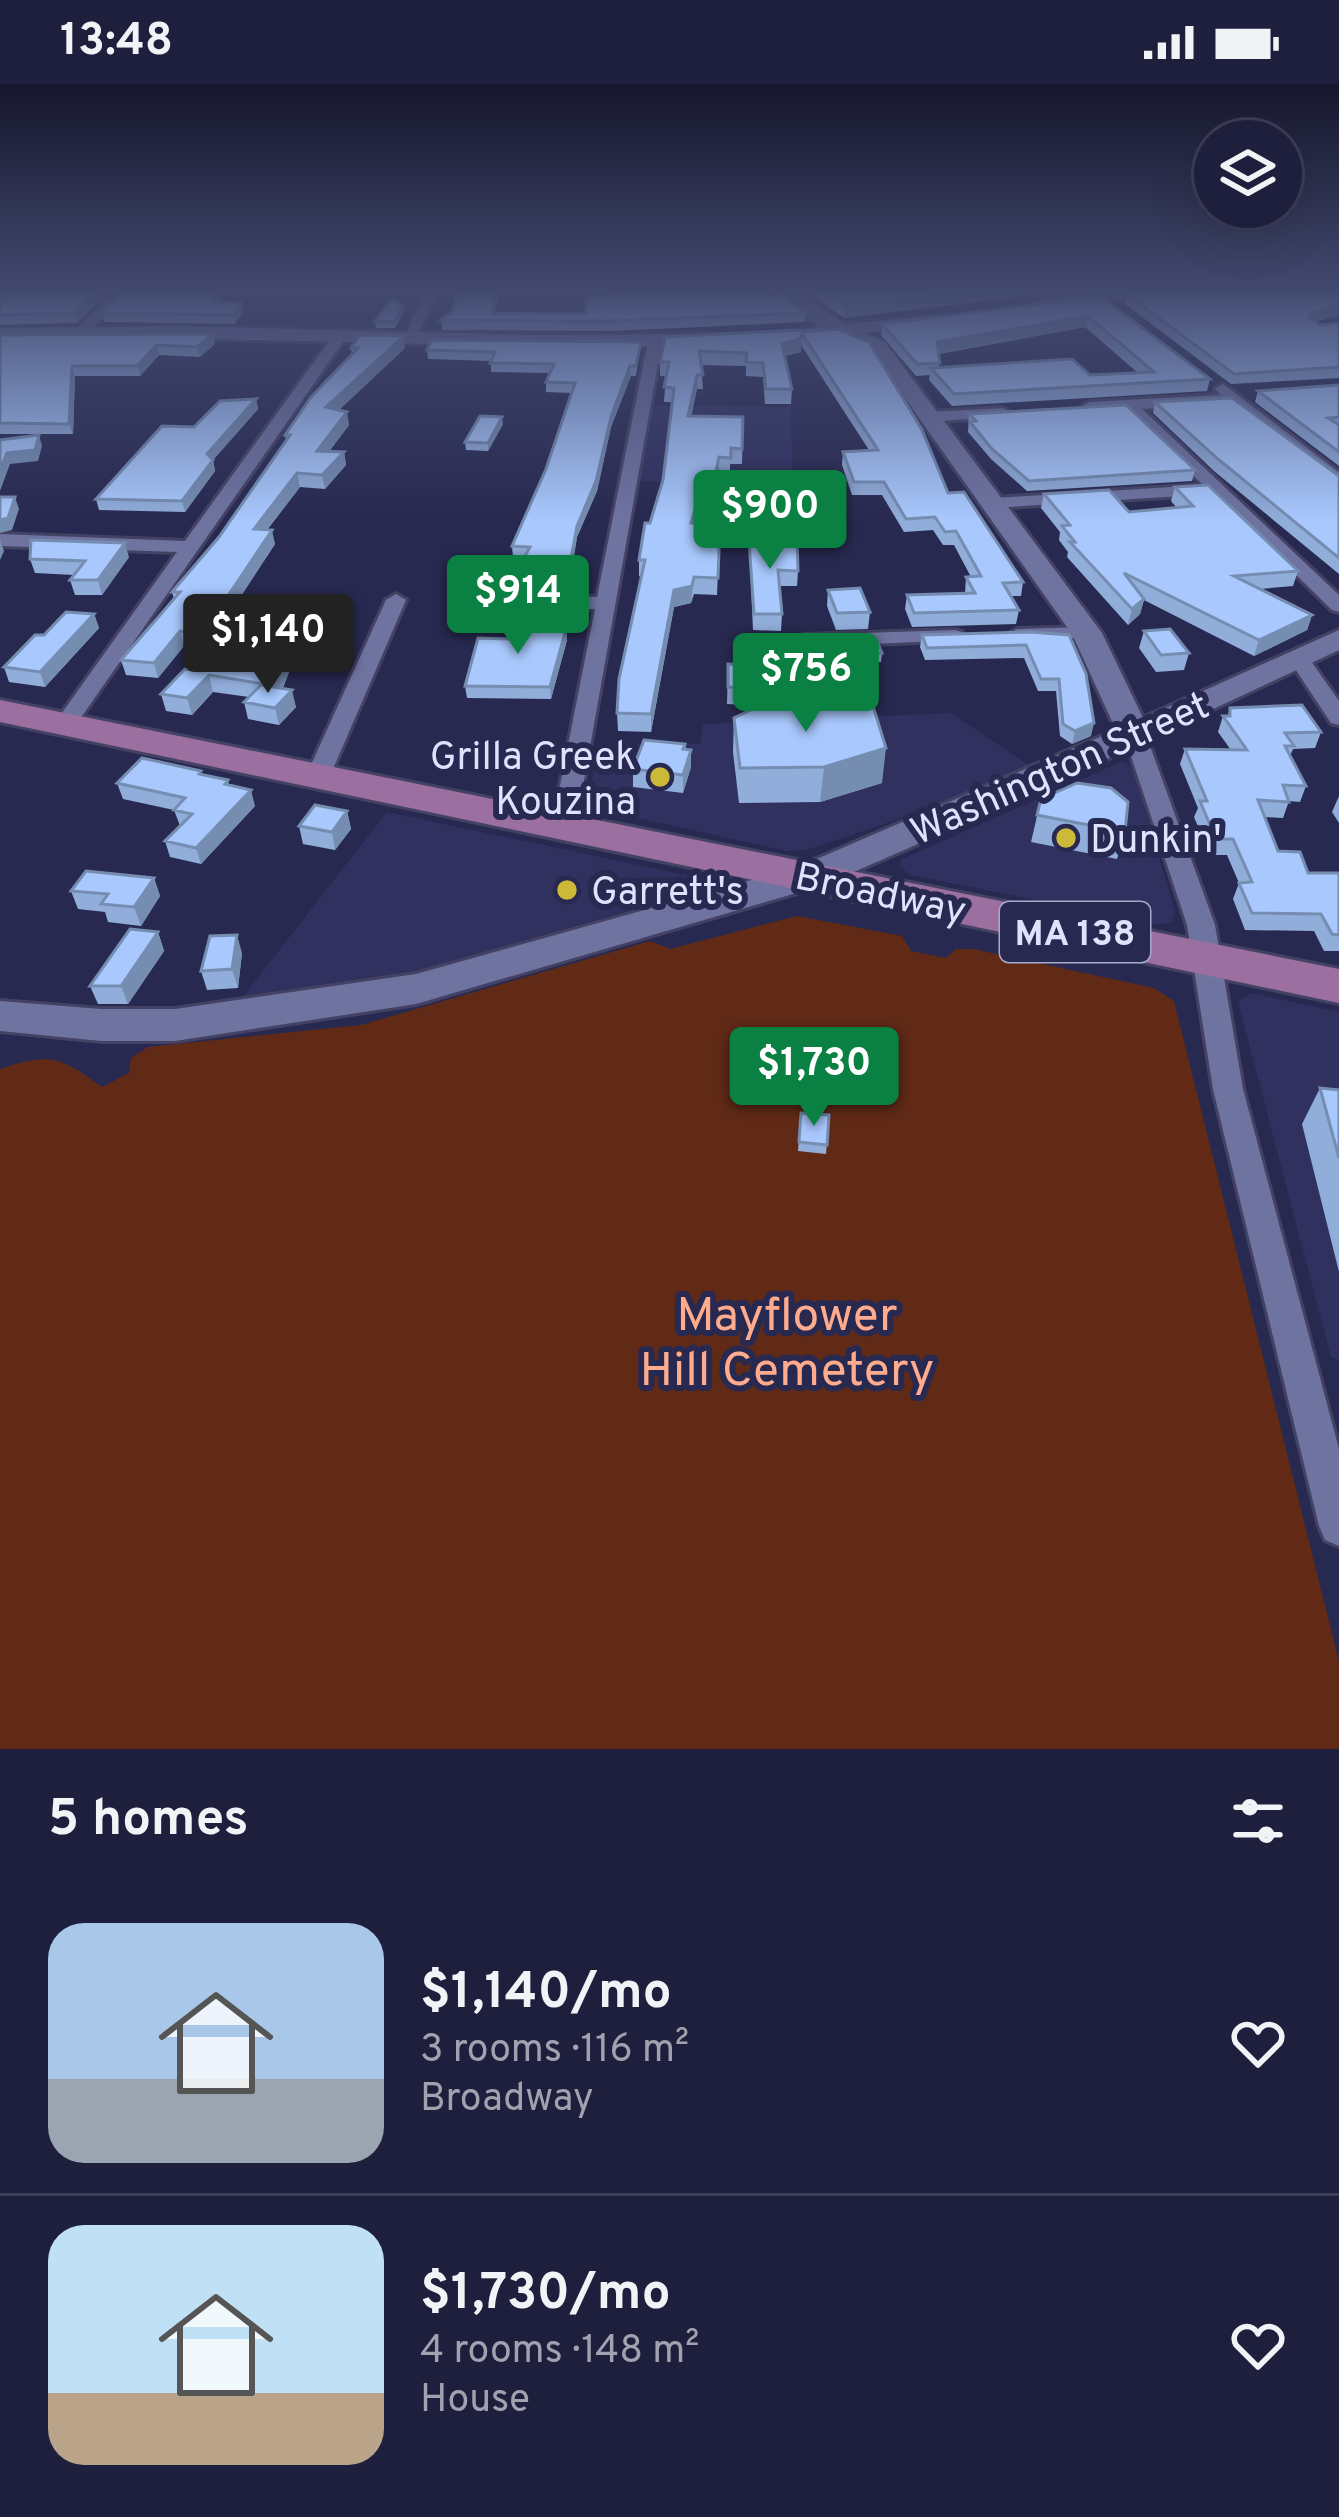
<!DOCTYPE html>
<html lang="en">
<head>
<meta charset="utf-8">
<style>
  :root { --surface:#1e1f3c; --page:#2b2c47; --text:#f1f3f6; --muted:#a1a2af; --line:#3c3d56; --accent:#0b8043 }
  body { margin:0; font-family:Overpass,sans-serif; background:var(--page); color:var(--text); height:100vh; display:flex; flex-direction:column; font-size:45px; white-space:nowrap }
  * { box-sizing:border-box; margin:0 }
  p { font-size:39px; color:var(--muted) }
  .icon { flex:none; width:66px; height:66px; fill:none; stroke:currentColor; stroke-width:2; stroke-linecap:round; stroke-linejoin:round }
  .map { position:relative; height:1665px; overflow:hidden }
  .panel { display:flex; flex-direction:column; background:var(--surface); flex:1 }
  .panel>* { flex:none }
  .controls { position:absolute; left:1194px; top:36px; display:grid; gap:24px }
  .controls a { display:grid; place-items:center; width:108px; height:108px; border-radius:50%; background:var(--surface); box-shadow:0 12px 48px #0002,0 0 0 3px var(--line); font-size:60px }
  .price { position:absolute; translate:-50% -102px; padding:0 27px; border-radius:12px; background:var(--accent); color:#fff; font-size:39px; line-height:78px; filter:drop-shadow(0 3px 6px #0008) }
  .price::after { content:''; position:absolute; left:50%; top:72px; width:36px; height:27px; margin-left:-18px; background:inherit; clip-path:polygon(0 0,100% 0,50% 100%) }
  .price.current { background:#222; color:#fff }
  ul { padding:0; list-style:none }
  li { display:flex; align-items:center; gap:36px; height:300px; padding:0 48px }
  li+li { border-top:3px solid var(--line) }
  li span { display:grid; place-items:center; flex:none; width:336px; height:240px; border-radius:36px; color:#555 }
  li>.icon { margin-inline-start:auto }
  span .icon { width:144px; height:144px; fill:#fffc; stroke-width:1 }
  li b { font-size:51px }
  h2 { display:flex; justify-content:space-between; align-items:center; height:144px; padding:0 48px; font-size:51px }
  .status { display:flex; justify-content:space-between; align-items:center; height:84px; padding:0 60px; background:var(--surface); direction:ltr }
  .status svg { height:33px; fill:currentColor }
  .map>svg:first-child { display:block }
  .built { fill:#30315f }
  .green { fill:#602a16 }
  .lines { fill:none; stroke-linecap:round; stroke-linejoin:round }
  .street-casing { stroke:#434264; stroke-width:6 }
  .secondary-casing { stroke:#434264; stroke-width:6 }
  .primary-casing { stroke:#434264; stroke-width:6 }
  .street { fill:#6f73a0; fill-rule:evenodd }
  .secondary { fill:#6f73a0; fill-rule:evenodd }
  .primary { fill:#9b6f9f; fill-rule:evenodd }
  .wall { fill:#91adda; fill-rule:evenodd }
  .shaded-wall { fill:#768db2 }
  .building { fill:#a9c9fe; stroke:#768db2; stroke-width:3 }
  .poi-dot { fill:#ccb938; stroke:#282950; stroke-width:4.5 }
  .labels { text-anchor:middle; stroke-width:12; stroke-linejoin:round; paint-order:stroke }
  .shield { fill:#282950; stroke:#a8aac8; stroke-width:3 }
  .shield-label { font-size:36px; font-weight:bold; fill:#dfe2fc }
  .poi-label { font-size:39px; fill:#dfe2fc; stroke:#282950; text-anchor:start }
  .street-label { font-size:39px; fill:#dfe2fc; stroke:#282950 }
  .near-park-label { font-size:48px; fill:#ffac8e; stroke:#282950 }
</style>
</head>
<body>
<div class="status"><b>13:48</b><svg viewBox="0 0 49 12"><path d="M0 12V9h3v3zM5 12V6h3v6zM10 12V3h3v9zM15 12V0h3v12zM26 1h20v11H26zM47 4h2v5h-2z"/></svg></div>
<div class="map">
<svg width="1339" height="1665" viewBox="0 0 1339 1665">
  <rect width="100%" height="100%" fill="#282950"/>
  <path class="built" d="M653,321L791,323L792,401L640,397Z
    M951,629L1030,682L919,728L807,766L787,767L588,723L598,660H700L703,640Z
    M1123,677L1133,683L1175,828L1172,839L1155,840L910,791L899,781L902,775Z
    M387,728L699,794L707,804L387,896L238,919Z
    M1251,909L1339,928V1276L1331,1273L1238,918Z"/>
  <path class="green" d="M797,832L902,852L911,867L946,874L956,865H973L1154,904L1174,917L1339,1577V1665H0V985C50,968 61,973 102,1003L129,989L131,974L148,963L361,941L650,857L670,865Z"/>
  <g class="lines">
    <g class="street-casing">
      <path id="street" d="M115,205H128L87,251H77V245Z
        M426,205H438L416,254L404,257Z
        M335,249L347,252L73,645H57L54,640L177,468L0,462V450L185,457Z
        M655,253L662,257L576,742L564,750L552,742L595,525L498,522L488,516L498,510L597,513L648,257Z
        M1223,300L1339,388V401L1232,320L1142,325L1339,511V528L1332,526L1213,410L994,424L985,419L994,414L1203,401L1125,326L1089,328L1081,323L1089,318L1221,311L1215,305Z
        M1003,324L1011,329L1009,332L929,338L921,333L929,328Z
        M396,510L406,516L330,692L326,697H310L306,692L386,516Z
        M1087,543L1094,545V553L1017,557L1007,551L1017,545Z
        M955,546L962,548V556L803,563L793,557L803,551Z
        M1299,568L1306,570L1339,617V641L1331,639L1288,574Z
        M1135,644L1146,651L1215,841L1243,1005L1339,1365V1462L1325,1456L1319,1442L1213,1005L1187,841L1124,651Z"/>
    </g>
    <g class="secondary-casing">
      <path id="secondary" d="M772,205H793L844,240L942,231V239L935,241L866,249L885,258L1102,549L1143,634L1339,546V566L1030,711L824,801L416,920L175,957H101L0,947V917L101,925H175L416,890L798,783L1116,646L1072,550L871,266L839,252L784,256V248L818,243Z
        M1114,205H1165L1156,211L1047,225L1037,219L1047,213Z
        M178,242L536,251L714,250L724,256L714,262C476,266 238,250 0,256V244Z"/>
    </g>
    <g class="primary-casing">
      <path id="primary" d="M0,616L1339,885V919L0,638Z"/>
    </g>
    <use href="#street" class="street"/>
    <use href="#secondary" class="secondary"/>
    <use href="#primary" class="primary"/>
  </g>
  <path class="wall" d="M0,205H111L77,239L0,241Z
    M500,205L495,229H586L648,210V205H758L766,212L805,229V238L612,247L442,246L441,236Z
    M812,205H1057L1056,208L844,234L815,214V208Z
    M1339,205V232L1314,237L1321,241L1339,239V294L1231,300L1125,220L1127,210Z
    M218,209H219L221,218H241L243,227L235,240L104,238L102,229Z
    M1100,212L1210,295L1207,307L952,322L929,296L930,291L916,292L881,251L882,240ZM1085,243L1138,289L1090,291L939,283V270Z
    M403,221L404,228L395,244H376L375,237Z
    M213,250L215,260L200,273L159,271L140,292H75L73,350H0V251Z
    M801,250L948,409L1023,498L1021,512H1011L1019,526L1016,540L912,543L905,525L907,511L965,509L966,493H971L954,461H943L933,446L904,448L882,411H852L842,381L843,368L869,366L801,261V268L785,272L792,305L791,320H765L763,293L746,292V282L701,281L703,305H697L691,332L743,333L742,380H730V389H719L715,407H704L695,439L720,440L717,511L694,510L691,519L674,523L651,648L618,647L617,629L641,493L639,492V476L663,396L673,318H664L666,292H660V278L665,253Z
    M641,258L636,292H631L611,343L597,407L577,453L568,508L513,506L512,495L524,474L513,473L512,462L546,385L572,309L546,308V298L550,289L491,288V277L428,275L427,266Z
    M351,264H405L339,326L349,341L329,367L344,368L346,381L325,405L300,403L267,446L275,460L207,564L184,562L158,594L126,591L121,576L174,515L172,508L219,453L286,357L285,351L352,270Z
    M1339,301V382L1255,318L1258,307Z
    M256,315L258,325L213,376L215,387L185,428L99,426L96,415L194,343Z
    M1155,318L1339,392V490L1214,387L1153,329Z
    M969,330L1195,386L1192,397L1027,407L991,375L968,348Z
    M503,340L488,367L466,366L465,358Z
    M1175,403L1298,487L1293,502L1260,505L1312,531L1307,546L1254,572L1144,516L1140,530L1128,541L1067,473L1068,468L1059,456L1060,448L1041,424L1044,410L1129,428L1177,424L1171,417Z
    M749,456L798,487L797,502H779L782,530L781,547L753,546Z
    M129,473L102,511H75L70,496L74,491L35,489L30,475Z
    M828,506L870,528L868,545L836,546L827,522Z
    M293,515L298,547L280,568L289,588L283,604L296,623L279,641L248,635L244,618L249,613L213,608L192,631L166,627L161,610L228,573Z
    M94,530L99,544L45,603L9,598L4,583L44,551Z
    M559,539V544L566,545L567,556L551,615L467,614L465,602L508,555Z
    M1144,547L1189,569L1184,586L1156,588L1139,564Z
    M1030,548L1091,652L1072,660L1060,652L1056,607H1038L1024,574L925,576L920,563L922,551Z
    M817,559L882,569L881,578L863,579L867,592L866,600L829,601L816,567Z
    M728,580L748,581L746,621L727,620Z
    M1230,624L1321,648L1315,664L1293,665L1290,672L1306,702L1300,718L1289,717L1283,734L1265,733L1278,767L1308,789H1339V867H1324L1314,847L1245,846L1233,815L1239,799L1227,771H1210L1194,733L1198,724L1180,680L1185,665L1231,666L1218,648L1223,632H1228Z
    M734,634L882,699L820,718L739,719L733,668Z
    M685,660L691,683L683,709L633,703V685Z
    M202,690L228,696L229,701L255,722L201,780L170,773L165,757L180,742L174,726L123,715L117,699Z
    M1339,712V739L1332,728Z
    M1041,715L1125,748L1117,775L1031,758Z
    M347,727L351,745L335,766L303,760L299,742Z
    M154,794L160,812L141,842L108,838L105,828L78,825L71,807Z
    M158,848L164,867L128,920H98L90,902Z
    M242,869L238,904L207,906L201,887Z
    M1320,1004L1339,1006V1188L1302,1040Z
    M801,1029L829,1031L826,1070L798,1067Z"/>
  <path class="shaded-wall" d="M99,205H111L77,239L74,229Z
    M976,205H1057L1056,208L844,234L845,221Z
    M241,218L243,227L235,240L233,231Z
    M403,221L404,228L395,244L394,238Z
    M1339,222L1338,232L1309,239L1306,244L1312,229Z
    M1088,232L1085,243L936,270L937,258Z
    M213,250L215,260L200,273L197,263Z
    M404,252L405,264L328,336L326,323Z
    M802,254L801,268L782,273V260Z
    M157,261L159,271L140,292L137,282Z
    M72,282L75,292L73,350L69,340Z
    M630,282L631,292L611,343L597,407L577,453L568,508L567,496L577,442L611,333Z
    M697,291V305L688,347V332Z
    M256,315L258,325L213,376L215,387L185,428L182,417L207,370Z
    M347,328L349,341L320,380L317,367Z
    M502,333L503,340L488,367V359Z
    M39,351L42,362L38,377L10,380L0,407V386L7,369Z
    M344,368L346,381L325,405L322,391Z
    M719,373V389L715,407V392Z
    M297,389L300,403L257,459L254,445Z
    M705,391L704,407L690,455L691,439Z
    M15,413L19,425L12,446L0,449V436Z
    M272,446L275,460L207,564L203,549Z
    M0,455L4,467L0,476Z
    M125,459L129,473L102,511L98,496Z
    M694,493L691,519L674,523L651,648V630L674,506Z
    M293,515L298,547L267,582L263,566Z
    M1144,515L1140,530L1128,541L1132,525Z
    M94,530L99,544L45,603L40,588Z
    M1312,531L1307,546L1254,572L1259,556Z
    M566,545L567,556L551,615L550,603Z
    M180,547L184,562L158,594L154,579Z
    M281,568L283,578L285,572L289,588L281,608L273,617L269,601L278,571Z
    M209,591L213,608L192,631L187,614Z
    M292,606L296,623L279,641L275,624Z
    M1094,639L1091,652L1072,660L1075,647Z
    M886,664L882,699L820,718L824,683Z
    M691,666V683L683,709V691Z
    M251,706L255,722L201,780L196,764Z
    M347,727L351,745L335,766L332,748Z
    M154,794L160,812L141,842L134,823Z
    M158,848L164,867L128,920L121,902Z
    M237,851L242,869L238,904L232,885Z"/>
  <path class="building" d="M0,205H99L74,229L0,231Z
    M122,205H212L209,209H219L214,218H241L233,231L102,229Z
    M459,205H498L493,229H586L585,211L656,209L651,205H758L766,212L782,209L805,229L612,237L441,236L453,226Z
    M821,205H976L845,221Z
    M1161,205H1339V222L1312,229L1309,234L1321,241L1339,239V283L1234,290L1127,210Z
    M1100,212L1210,295L954,310L931,284L1072,275L1090,291L1154,288L1088,232L937,258L940,279L917,280L882,240Z
    M392,214L403,221L394,238L375,237Z
    M838,245L869,258L922,346L948,409L964,408L1023,498L1003,499L1019,526L914,529L907,511L975,509L966,493L981,492L956,447L945,448L935,433L906,435L884,398H854L843,368L878,366L801,248Z
    M800,246L802,254L782,260L792,305H766L763,279L746,278L747,269L699,267L703,291H697L688,332L743,333L742,365L731,364V374L719,373L715,392L705,391L691,439L720,440L718,494L694,493L692,502L674,506L651,630L617,629L619,595L645,476H639L645,439H650L663,396L674,304L664,303L669,278H660L665,253Z
    M213,250L197,263L157,261L137,282H72L69,340L0,339V251Z
    M360,251L404,252L326,323L347,328L317,367L344,368L322,391L297,389L254,445L272,446L203,549L180,547L154,579L121,576L180,508H172L219,453L290,351H285L311,313L358,264H351Z
    M432,256L641,258L636,282H630L611,333L596,397L577,442L567,496L512,495L530,463L512,462L546,385L575,299L546,298L554,280L490,279L495,268L427,266Z
    M1339,301V333L1328,334L1339,341V368L1258,307Z
    M1232,314L1339,392V474L1218,375L1155,318Z
    M256,315L207,370L213,376L182,417L96,415L162,342L194,343L220,317Z
    M1126,321L1195,386L1029,397L992,365L970,338L976,337L969,330Z
    M480,332L502,333L488,359L465,358Z
    M39,351L35,366L7,369L0,386V356Z
    M1208,401L1298,487L1234,492L1312,531L1259,556L1124,489L1144,515L1132,525L1070,458H1075L1062,442L1070,441L1044,410L1109,406L1129,428L1193,422L1175,403Z
    M0,413H15L8,434L0,436Z
    M31,456L125,459L98,496H70L85,477L30,475Z
    M749,456L797,457L798,487L778,486L782,530H754Z
    M860,504L870,528L837,529L828,506Z
    M270,514L293,515L285,531H295L263,566L281,568L278,571L285,572L277,591L269,601L209,591L187,614L161,610L185,585L200,587L217,566L228,573Z
    M66,528L94,530L40,588L4,583L35,551H44Z
    M510,539H559L557,544L566,545L550,603L465,602L478,554L508,555Z
    M1170,545L1189,569L1161,571L1144,547Z
    M1030,548L1069,551L1086,590L1094,639L1075,647L1063,640L1059,595H1041L1026,561L927,564L922,551Z
    M877,557L882,569L861,570L867,592H829L817,559Z
    M728,580L748,581L747,604L728,603Z
    M261,601L292,606L275,624L244,618Z
    M872,619L886,664L824,683L740,684L734,634L761,621Z
    M1302,621L1321,648L1285,649L1294,662H1285L1306,702L1283,701L1289,718L1258,716L1278,767L1300,768L1308,789H1339V851L1332,850L1321,830L1252,829L1239,799L1252,798L1233,755H1216L1200,717H1207L1185,665L1247,666L1223,632H1230V624Z
    M644,656L685,660L683,665L691,666L683,691L633,685Z
    M142,674L201,687L199,690L228,696L225,700L251,706L196,764L165,757L192,730L174,726L185,714L117,699Z
    M1077,699L1111,704L1128,718L1125,748L1037,731L1041,715Z
    M315,721L347,727L332,748L299,742Z
    M86,787L154,794L134,823L101,820L108,810L71,807Z
    M130,845L158,848L121,902H90Z
    M237,851L232,885L201,887L210,852Z
    M1320,1004L1339,1006V1074Z
    M801,1029L829,1031L827,1061L799,1058Z"/>
  <linearGradient id="sky" x2="0" y2="1"><stop stop-color="#16172c"/><stop offset="0.47" stop-color="#42496f"/><stop offset="1" stop-color="#42496f" stop-opacity="0"/></linearGradient>
  <rect width="1339" height="438" fill="url(#sky)"/>
  <g class="poi-dot">
    <circle cx="660" cy="693" r="12"/>
    <circle cx="1066" cy="754" r="12"/>
    <circle cx="567" cy="806" r="12"/>
  </g>
  <g class="labels">
    <rect class="shield" x="1000" y="818" width="150" height="60" rx="9"/>
    <g class="shield-label">
      <text x="1075" y="861">MA 138</text>
    </g>
    <g class="poi-label">
      <text x="636" y="685" text-anchor="end">Grilla Greek<tspan x="636" dy="45">Kouzina</tspan></text>
      <text x="1090" y="768">Dunkin'</text>
      <text x="591" y="820">Garrett's</text>
    </g>
    <g class="street-label">
      <text transform="translate(1059 683) rotate(-24)" y="14">Washington Street</text>
      <text transform="translate(881 808) rotate(12)" y="14">Broadway</text>
    </g>
    <g class="near-park-label">
      <text x="787" y="1246">Mayflower<tspan x="787" dy="55">Hill Cemetery</tspan></text>
    </g>
  </g>
</svg>
<div class="controls">
<a><svg class="icon" aria-label="layers" viewBox="0 0 24 24"><path d="M12 4l9 5-9 5-9-5zM3 14l9 5 9-5"/></svg></a>
</div>
<b class="price" style="left:770px;top:488px">$900</b>
<b class="price" style="left:518px;top:573px">$914</b>
<b class="price current" style="left:268px;top:612px">$1,140</b>
<b class="price" style="left:806px;top:651px">$756</b>
<b class="price" style="left:814px;top:1045px">$1,730</b>
</div>
<section class="panel">
<h2>5 homes<svg class="icon" aria-label="filters" viewBox="0 0 24 24"><path d="M4 7h16M4 17h16"/><circle cx="9" cy="7" r="2"/><circle cx="15" cy="17" r="2"/></svg></h2>
<ul>
<li><span style="background:linear-gradient(#a9c7e8 65%,#9aa5b1 0)"><svg class="icon" aria-label="home" viewBox="0 0 24 24"><path d="M3 11l9-7 9 7M6 9v11h12V9"/></svg></span><div><b>$1,140/mo</b><p>3 rooms · 116 m²</p><p>Broadway</p></div><svg class="icon" aria-label="heart" viewBox="0 0 24 24"><path d="M12 20l-8-8c-3-5 5-10 8-4 3-6 11-1 8 4z"/></svg></li>
<li><span style="background:linear-gradient(#bfe0f5 70%,#b9a48a 0)"><svg class="icon" aria-label="home" viewBox="0 0 24 24"><path d="M3 11l9-7 9 7M6 9v11h12V9"/></svg></span><div><b>$1,730/mo</b><p>4 rooms · 148 m²</p><p>House</p></div><svg class="icon" aria-label="heart" viewBox="0 0 24 24"><path d="M12 20l-8-8c-3-5 5-10 8-4 3-6 11-1 8 4z"/></svg></li>
</ul>
</section>
</body>
</html>
